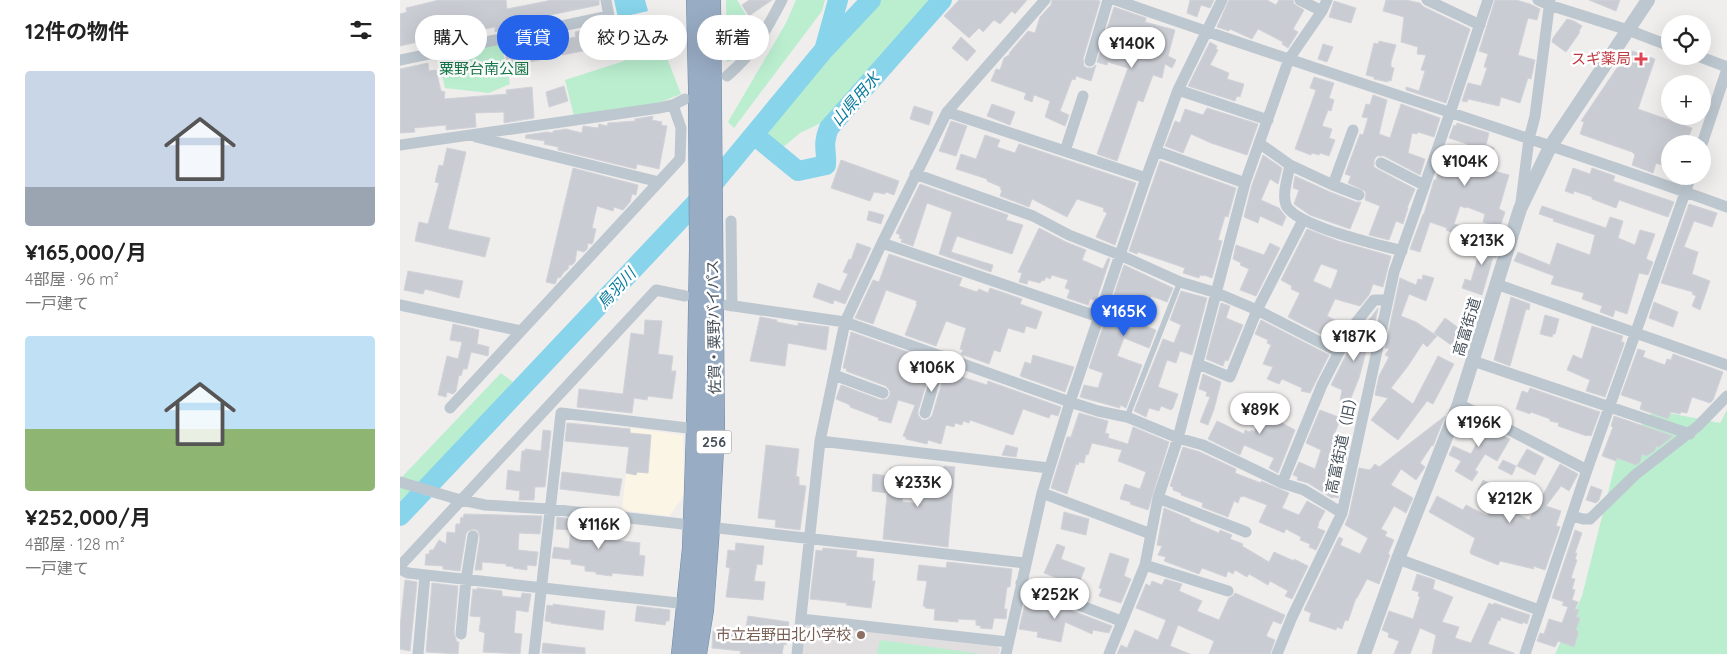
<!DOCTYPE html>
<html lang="ja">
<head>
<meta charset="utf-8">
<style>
  :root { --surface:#fff; --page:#f2f2f2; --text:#222; --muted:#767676; --accent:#2563eb }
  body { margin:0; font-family:Quicksand,"Noto Sans JP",sans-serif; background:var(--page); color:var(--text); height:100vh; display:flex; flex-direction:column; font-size:19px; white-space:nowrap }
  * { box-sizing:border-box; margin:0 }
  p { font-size:16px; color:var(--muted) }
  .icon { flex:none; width:28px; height:28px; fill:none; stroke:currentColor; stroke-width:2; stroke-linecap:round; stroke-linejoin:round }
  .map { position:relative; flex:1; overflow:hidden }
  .details { display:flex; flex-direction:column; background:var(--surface); width:400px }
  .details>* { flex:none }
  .hud { position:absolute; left:15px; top:15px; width:475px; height:45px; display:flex; gap:10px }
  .buttons { position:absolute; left:1261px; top:15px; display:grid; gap:10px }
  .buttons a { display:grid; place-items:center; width:50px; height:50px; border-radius:50%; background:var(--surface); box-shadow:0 5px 20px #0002; font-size:25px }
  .price { position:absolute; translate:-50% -42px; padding:0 11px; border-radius:18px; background:#fff; color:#222; font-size:16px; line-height:32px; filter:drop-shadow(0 1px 2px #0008) }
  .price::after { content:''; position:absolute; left:50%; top:30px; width:15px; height:11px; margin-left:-8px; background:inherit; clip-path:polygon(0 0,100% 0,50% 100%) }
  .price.active { background:var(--accent); color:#fff }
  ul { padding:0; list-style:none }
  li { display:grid; align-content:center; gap:10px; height:265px; padding:0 25px }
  li span { display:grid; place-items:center; height:155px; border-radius:5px; color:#555 }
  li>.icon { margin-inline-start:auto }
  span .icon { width:90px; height:90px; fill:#fffc; stroke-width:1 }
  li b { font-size:21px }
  h2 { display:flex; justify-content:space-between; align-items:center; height:60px; padding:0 25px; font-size:21px }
  .chip { padding:0 18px; border-radius:22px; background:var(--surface); box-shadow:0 5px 20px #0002; font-size:18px; line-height:45px }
  .chip.active { background:var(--accent); color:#fff }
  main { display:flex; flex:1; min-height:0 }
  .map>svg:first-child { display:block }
  .commercial { fill:#fbf5e5 }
  .education { fill:#e1dedf }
  .green { fill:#baeecf }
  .water { fill:#87d4eb }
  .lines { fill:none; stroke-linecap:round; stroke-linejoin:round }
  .river { stroke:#87d4eb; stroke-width:20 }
  .building { fill:#c9ccd2; stroke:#d1d3d9; fill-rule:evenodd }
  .trunk-casing { stroke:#6f89a8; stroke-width:20 }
  .service { stroke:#bdc7cf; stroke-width:5.5 }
  .minor { stroke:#bdc7cf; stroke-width:11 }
  .tertiary { stroke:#bdc7cf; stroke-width:14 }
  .trunk { stroke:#98acc4; stroke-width:19 }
  .health-dot { fill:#e0444e; stroke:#fff; stroke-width:2 }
  .education-dot { fill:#8d6e63; stroke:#fff; stroke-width:2 }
  .labels { text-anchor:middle; stroke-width:5; stroke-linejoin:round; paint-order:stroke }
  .shield { fill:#fff; stroke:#7d848c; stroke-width:1 }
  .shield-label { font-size:14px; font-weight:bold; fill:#45505a }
  .health-label { font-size:15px; fill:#be3a42; stroke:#fff; text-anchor:end }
  .park-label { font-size:15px; fill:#177b4b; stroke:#fff }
  .street-label { font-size:15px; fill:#45505a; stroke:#fff }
  .education-label { font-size:15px; fill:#785e54; stroke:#fff; text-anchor:end }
  .water-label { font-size:16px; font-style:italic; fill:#0c7c9f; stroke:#fff }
</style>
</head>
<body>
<main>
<section class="details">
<h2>12件の物件<svg class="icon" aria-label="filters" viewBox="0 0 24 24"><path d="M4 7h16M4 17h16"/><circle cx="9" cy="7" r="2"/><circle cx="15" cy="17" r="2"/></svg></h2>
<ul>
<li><span style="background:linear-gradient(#c9d6e8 75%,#9aa5b1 0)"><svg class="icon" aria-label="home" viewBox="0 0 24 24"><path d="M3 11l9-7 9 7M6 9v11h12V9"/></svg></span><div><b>¥165,000/月</b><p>4部屋 · 96 m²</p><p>一戸建て</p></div></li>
<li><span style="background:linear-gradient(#bfe0f5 60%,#8fb573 0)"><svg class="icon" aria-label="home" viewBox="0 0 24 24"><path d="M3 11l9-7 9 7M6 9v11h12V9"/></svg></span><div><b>¥252,000/月</b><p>4部屋 · 128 m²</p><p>一戸建て</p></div></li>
</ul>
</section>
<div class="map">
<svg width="1327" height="654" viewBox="0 0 1327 654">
  <rect width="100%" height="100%" fill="#f0eded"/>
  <path class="commercial" d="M231,428L283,435L284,496L269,516L222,510Z"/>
  <path class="education" d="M412,623L594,644L600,649L599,654H402L405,627Z"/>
  <path class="green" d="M326,0H337L356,31C349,42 341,58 327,62Z
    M396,0H425L422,11L334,128L328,122L386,23Z
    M473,0H532L431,118L400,133L382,148L367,135L406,77Z
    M101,43L110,84L89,93L45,88L38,58Z
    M262,45L281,94L256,104L174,116L165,80L221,62Z
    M101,373L113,382L50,451L0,501V479Z
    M1254,410L1320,423L1327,410V654H1155L1182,596L1217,457Z
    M480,640L582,654H477Z"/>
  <path class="water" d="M214,0H245L248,11L218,18Z"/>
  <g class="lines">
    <path class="river" d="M425,47L438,0
      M354,135L398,171L426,165C427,150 422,145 429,128L542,0
      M0,516L308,190L423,51L471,0"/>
  </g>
  <path class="building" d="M39,0H106L107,9L152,0H199V5L116,22L118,28L95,32V27L70,32V30L50,34V38L36,41V38L0,46V14L7,12L6,8Z
    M349,0H372L349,16L342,5Z
    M559,0H627L615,14L612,11L600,24L594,20L583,32L579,28L569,38L544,16Z
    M652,0H695L700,1L683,59L684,66L687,68H692L696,65L691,81L676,76L675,80L672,79L660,111L669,115L665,126L645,117L650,101L634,95L632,102L624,99L626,93L591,81L596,69L600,70L604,58L609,55L610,52L628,31L635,33L640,17L651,5Z
    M790,0H814L810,8L801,5L797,17L787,13Z
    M829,0H867L876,5L879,0H893L894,4L904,10L893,29L898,32L888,48L882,44L883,42L858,29L852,39L830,29L829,31L817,27Z
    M986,0H1006L1020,3L1024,7L1070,29L1046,103L1006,90V87L1019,91L1025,71L1021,70L1026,55L1017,54L1018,47L1001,42L1004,17L983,11Z
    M1095,0H1116L1130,4L1140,9L1137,20L1128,18L1118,55L1135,60L1131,79L1128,78L1120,103L1101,97L1099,106L1068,99L1067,102L1062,101L1068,83L1081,86L1087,68L1084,67L1088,54L1079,51Z
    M1189,0H1220L1216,11Z
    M934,1L956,8L951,23L929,17Z
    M714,7L746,18L745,22L775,30L768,56L776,60L772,68L765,64L762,78L753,75L743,102L738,100L717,161L697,154L728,68L708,62L707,65L697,62Z
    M1167,19L1174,21L1182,26L1179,31L1180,32L1166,52L1152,42L1153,38Z
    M247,22L250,36L235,39L234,38H231L229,26Z
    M201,27L202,33L209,32L213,55L201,58L199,48L162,55L159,40L176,37L175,32Z
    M561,37L576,51L567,61L552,48Z
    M979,41L996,45L991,62V67L994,68L991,81L988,80V82L974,79V77L966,75L974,43L978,44Z
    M810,42L817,46L816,49L818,50L810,65L829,73L827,79L844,84L840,97L837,96L835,101L788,86Z
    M137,44L140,60L108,66L105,52Z
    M923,44L933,47L927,62L918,59Z
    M1229,50L1255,59L1238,109L1292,128L1286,144H1280L1270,141V168L1256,163L1253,173L1232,165L1235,155L1232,152L1180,134L1184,122L1181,121Z
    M28,63L29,71L36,70L41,91L45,92L44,99L107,94L106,90L132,87L134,118L104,123V112L75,113L76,127L46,130V125L14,128L15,132L0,133V69Z
    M914,77L934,83L929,98L934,100L931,111L928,110L922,126L932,129L929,138L935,140L929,156L920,153L919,155L912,153L911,155L895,149L916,90L910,88Z
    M164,86L168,101L149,107L146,92Z
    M973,95L987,100L979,134L990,138L1001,104L1040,118L1034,137L1018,132L1017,134L1012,133L1008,153L1025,159L1020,175L984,156H977L974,160V167L977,169L1015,189L1007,208H1008L1003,224L996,221L989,240L969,235L980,206L965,200L966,194L965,191L948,183L951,176L945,174L960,134L963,135L968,118L962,117L966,104L970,105Z
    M592,104L615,112L610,125L587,116Z
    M514,106L533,112L529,125L510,119Z
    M807,108L858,124L847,155L811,143L791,134L783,153L765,146L775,121L780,123L785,109L803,115Z
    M253,116L252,120L262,122L261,125L267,126L259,169L237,164L236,169L158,150V147L144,144L145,141L125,138L126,135L147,132L153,133V131L166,129L182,133L183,126L198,128L199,124L207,126L208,123L235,121V119Z
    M551,121L567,126L556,156L539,151Z
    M1057,123L1089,133L1086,145L1094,148L1087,169L1109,175L1099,209L1105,212L1100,227L1083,222L1085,214L1067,207L1066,208L1060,206L1054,224L1067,228L1063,237L1046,230L1047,228L1030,222L1020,252L1010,249L1023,214H1024L1034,180H1036L1038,174L1042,176L1050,158L1062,163L1067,144L1049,138L1054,125L1056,126Z
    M585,135L600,140L597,147L615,153L619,144L736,183L715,245L696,237L707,213L703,211L704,208L677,199L667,217L632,199L629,207L600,196L602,190L600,189L601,187L587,181V179L556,169L561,154L576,159Z
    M47,148L66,152L48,229L90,238L85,257L15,241L19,222L28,224L39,183L35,182L39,165L43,166Z
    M863,155L882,168L878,184L870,179L861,200L879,208L886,217L882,226L860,216L858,223L844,217L852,185Z
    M441,160L499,181L494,195L486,192L485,194L474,192L470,201L431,188Z
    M760,161L836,188L828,217L825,216L818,240L822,241L812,278L804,275L803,276L800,275L799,278L783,273L785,268L738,252L737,254L729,251Z
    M173,168L238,185L236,195L232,194L230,202L223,210L214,207L213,211L197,206L192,228L196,229L193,242L192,244L188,243L187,249L184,252L177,250L175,262L172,265H169L168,269L164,272L160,278L158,277L155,284L146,282Z
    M1173,168L1190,174L1192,168L1215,176L1213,181L1274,202L1268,217L1219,200L1216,208L1192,199V197L1174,191L1173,194L1165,191Z
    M895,176L930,192L956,202H961L950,229L910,215L894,204L899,190L893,188Z
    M520,184L608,215L606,220L623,225L612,254L557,236L551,252L593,265L591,272L539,254L552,212L527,203L513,246L501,242L502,239L499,238L500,235L496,233Z
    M1289,204L1317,213L1312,227L1294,221L1284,247L1298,252L1292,274L1310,281L1300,310L1292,306L1296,296L1292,294L1293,292L1261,283Z
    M1142,206L1206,228L1210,217L1223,221L1218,238L1235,245L1240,230L1255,234L1246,259L1253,262L1248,275L1239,273L1227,314L1215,310L1213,317L1200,312L1202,306L1182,299L1184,293L1151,284L1154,276L1114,261L1118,252L1150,265L1157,243L1190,255L1195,235L1153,221L1154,219L1139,214Z
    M469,211L484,215L481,224L467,220Z
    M639,228L666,242L686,250L682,260L703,269L708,258L710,259L696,301L690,299L688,305L667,298L670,290L665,288L668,280L652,275L650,279L646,277L644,281L642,280L640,283L628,280L627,284L619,282L622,273L618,272Z
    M907,229L938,241L991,256L983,287L973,284L969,295L960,306L935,299L927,316L939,322L941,328L943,329L936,342L888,317L900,293L891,289L892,286L881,280ZM921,264L938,270L931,289L913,281Z
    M1078,238L1099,246L1096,258L1093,257L1082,295L1062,288L1065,279L1071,281L1080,250L1074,248Z
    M457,243L471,248L445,304L434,300L433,304L413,297L418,283L440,291L448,274L443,272L449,259L451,260Z
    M870,243L880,248L856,296L840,290L849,269L840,265L841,263L833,259L836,245L864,255Z
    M489,254L562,278L559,286L577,292L579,289L588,293L590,288L622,299L620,304L642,312L636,329L626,326L624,333L608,328L600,352L594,350L589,364L561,354L563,350L560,349L566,328L546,321L536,346L505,335L517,304H516L517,301L486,290L473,324L455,318L473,280L479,282Z
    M724,265L773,288L767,302L751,296L740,324L756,330L749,348L724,338L717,356L742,365L726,408L720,405V408L680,397L684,385L698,388L703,373L689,368Z
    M8,271L63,281L59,298L25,289L23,294L4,290Z
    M1023,275L1034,278L1026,301L1009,294L1001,316L1016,322L1037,336L1027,347L1023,343L1008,366L991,388L1013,404L1038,356L1054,364L1033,404L1027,401L998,440L971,420L988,398L975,395L979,376L989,357L985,355L989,349L985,348L1000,278L1016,285L1018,279L1022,280Z
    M781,291L807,298L792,355L780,351L776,363L767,360L758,387L778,394L773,408L771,410L761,406L759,411L749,408L746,417L734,411L763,339L774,343L781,325L770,320Z
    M1111,297L1130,304L1129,310L1126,309L1110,366L1094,360Z
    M1254,302L1278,312L1273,327L1249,318Z
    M821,303L830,306L826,318L843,325L828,361L825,360L823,366L806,359Z
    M978,308L970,346L968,344L959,378L949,403L940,401L942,390L931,385L957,333H959Z
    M1145,315L1159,319L1155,334H1153L1152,337L1140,334Z
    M360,317L377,320V322L398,326V323L429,327L426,350L388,343L385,366L350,361Z
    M1045,318L1064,332L1063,339L1060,341L1061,352L1034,333Z
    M245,320L262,321L258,354L273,356L271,371H276L272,399L248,396L247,400L234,398L232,413L177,407L179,389L223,394L231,333L244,335Z
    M861,320L929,355L910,393L901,391L902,388L882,379L879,384L867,379L873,367L863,364L871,345L867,343L868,340L855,334Z
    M53,324L79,330L77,344L89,347L88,356L71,352L67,369H63L61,376L59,375L56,391L53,394L47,392L46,397L38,395L47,356L58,359L62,342L50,340Z
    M1192,326L1223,336L1221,342H1224V344L1205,397L1186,391L1190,380L1167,370L1173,355L1182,359Z
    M451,332L533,361L518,411V415L522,420H527L532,416L547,366L563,372L562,377L587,385L588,381L661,407L658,416L651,414L649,418L623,409L613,435L570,420L569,423L563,421L562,425L555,423L554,427L546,425L541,444L528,440L527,444L506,439V437L503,436L515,405L498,400L491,423L478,420L479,418L450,407V405L436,399L441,385L481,400L487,399L490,395V391L486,386L446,371L447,369L443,368Z
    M1238,349L1245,351L1243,357L1265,365L1267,359L1271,360L1273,354L1323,372L1313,400L1310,403L1292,397L1287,413L1281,412L1280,414L1271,412L1268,419L1240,409L1242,402L1221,395Z
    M633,355L674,367L665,392L620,376L625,362L631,364Z
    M803,374L821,382L814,409L808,425L800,422L810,397L806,396L807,392L799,389Z
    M1130,388L1200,412L1191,436L1188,435L1187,436L1158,426L1159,423L1150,421V419L1131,412L1130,414L1116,409L1122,391L1128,393Z
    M872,397L889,406L880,422L895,430L878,473L869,468L874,458L844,445L840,455L808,439L817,421L844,434L845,430L850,432L851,430L854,432Z
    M920,410L941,418L933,437L950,442L938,498L933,497L932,498L908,483L897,480L898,477L893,475L899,462L915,469L921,450L906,443Z
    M679,413L708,421L705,433L709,434L708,438L728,444L733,427L769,442L748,510L730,504L731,502L720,499L725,484L740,489L746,472L718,461L722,450L692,443L688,455L686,454L684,463L679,462L678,465L676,464L667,494L651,488L667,437H671Z
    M1045,416L1033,446L1032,445L1020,463L1025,467L1016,480L1001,469L991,485L1013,498L1006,513L994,506L981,529L987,532L985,536L994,540L988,554L990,555L979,584L967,579L957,598H956L948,621L945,620L942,629L937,627L936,630L909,621L911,613L904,610L939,537L943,539L940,545L960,554L968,538L945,525L949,515L959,468L970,470L975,464L979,467Z
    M1214,416L1273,436L1259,447L1256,446L1255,450L1247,456L1242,454L1240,462L1236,465L1217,458L1216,461L1202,456L1213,427L1211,426Z
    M1067,418L1110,439L1097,461L1085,454L1075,470L1078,472L1072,481L1055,471L1061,461L1049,455L1053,446L1071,454L1079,439L1061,430Z
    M167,423L230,429V433L251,435L248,473L237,472L236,475L226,473L229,447L165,441Z
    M143,430L151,431L145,487H135L134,500H119L120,491L106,489L108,470L120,472L122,451H125V449L141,451Z
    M366,445L399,449L396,476L399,477V485L406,486L400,530L375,527L376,520L358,518Z
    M606,445L618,448L616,457L602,455Z
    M783,447L800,452L836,469L835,473L861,483V481L889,493L882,508L899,515L907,501L925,511L918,524H919L917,528L925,531L916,550L909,547L910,544L900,540L901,537L886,529L884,533L859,522L867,505L843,496L842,497H840L838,503L834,501L828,517L802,507L803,503L781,495V493L773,490V487L770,486Z
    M1127,449L1144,458L1135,475L1117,466Z
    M1103,460L1116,466L1112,475L1098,468Z
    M1160,464L1178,474L1169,491L1161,486L1146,506L1161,511L1156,526L1160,527L1145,570L1133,566L1134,569L1100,561L1098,565L1071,554L1070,552L1075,538L1029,512L1037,496L1063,510L1066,505L1087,516L1094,499L1078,490L1083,480L1098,488L1100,485L1124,498L1116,513L1129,520Z
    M544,466L555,467L548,547L483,539L487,495V493L472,491L473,474L489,476L490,468H505L502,502L521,504L524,479H529L531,469L543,471Z
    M162,472L222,479L219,496L160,489Z
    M1191,486L1202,490L1199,500L1196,503L1186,500Z
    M764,508L790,519V521L819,533L820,530L832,535L830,539L843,544L842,546L869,562L874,552L894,561V559L908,566L892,599L885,596L888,591L870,581L868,585L849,574L847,577L835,570L833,574L828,571L826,577L802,568L799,574L764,561L766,557L758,555L762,546L757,545Z
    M664,512L689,519L686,535L661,529Z
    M64,514L142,516L140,534L119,533L118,550L138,552L136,566L127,565V570L113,568L114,567L106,566V564L82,562V570H75L80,537L78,531L74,529L68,531L66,534L60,571L43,569V566L25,565L26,554H29L30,550H33L39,540L46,544L47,532L55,533L56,524H60L61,517L63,518Z
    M157,517L180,520L179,523L198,525V522L208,523L207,539L240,543L239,555L245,556L243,576L212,573V576L196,574V572L185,571V566L171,564V560L152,558L154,547L169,549L171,530L156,529Z
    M1175,530L1182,533L1175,553H1177L1175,559L1177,560L1171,578L1175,579L1172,589L1175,590L1172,600L1178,602L1175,609L1179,610L1176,617L1180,618L1176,630L1178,631V635L1174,647L1158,641L1155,647L1137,641L1140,633L1144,634L1149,619L1162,623L1168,607L1162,605L1164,602L1152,598Z
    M336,543L364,546L362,565L357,564L354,581L365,582L363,600L326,597L330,568L326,567L328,550L335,551Z
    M657,544L665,547L661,559L685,568L678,586L644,573Z
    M423,548L457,551L456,557L474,559L472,581H475L471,608L446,605L447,603L410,599L416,550L422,551Z
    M710,553L729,559L724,576L731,579L721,603L699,596L702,589L699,588Z
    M547,562L612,569L610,587H607L604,609H607L606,619L594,618L592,629L580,628L581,626L576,625V620L558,619V622L534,620L535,609L525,608V606H523L527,581L517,580L519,565L546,568Z
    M1017,574L1035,580L1033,589L1053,597L1042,622L1059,627L1055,638L1071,643L1089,603L1093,605L1094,603L1130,615L1127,624L1123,622L1122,624L1101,617L1100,621L1098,620L1088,644L1114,653V654H1032L1036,635L1020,628L1010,654H994L999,641L988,637L989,633L982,630L989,611L1013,619L1020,597L1018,596L1019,592L1012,590Z
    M765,579L782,584L779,591L802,601L797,611L819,620L829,598L833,596L835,593L885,615L881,624L873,621L866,636L875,640L870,654H809L814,641L778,625L770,646L790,654H717L721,645L727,648L735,630L758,640L766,620L736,608L746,584L750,586L752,581L762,585Z
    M5,580L17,582L10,651L0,649V627Z
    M32,583L58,586L54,633L57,642H59L58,654L26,652Z
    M77,588L102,591V596L121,598L122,593L131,594L128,612L116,610L114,633L122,634L120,654L83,652L85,633L79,631L81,617L70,616L73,589L77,590Z
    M629,594L712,626L709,633L693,630L692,634L665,622L661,642L637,637L638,632L619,629L625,604Z
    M153,604L205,611L203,630L151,623V622L145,621L147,605L153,606Z
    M237,606L270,610L269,621H266L265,625L235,621Z
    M348,616L389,622L386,645L384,644L382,654H340L341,651L312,648L313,631L345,633Z
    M143,643L185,648V654L142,653Z"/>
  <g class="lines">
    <g class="trunk-casing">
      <path id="trunk" d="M281,654L292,548L296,429L299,248L298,88L296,0
        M297,654L304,610L310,528L315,429L311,0"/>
    </g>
    <path class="service" d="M727,417L780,282"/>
    <path class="minor" d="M716,0C919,72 1125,134 1327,207
      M900,0L922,11
      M1027,0L1080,25
      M1138,0L1149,5L1228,30L1270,46
      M1298,56L1327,67
      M0,60L209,16L206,0
      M690,61L708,0
      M327,76C355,52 365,32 382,0
      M778,90L868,120
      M547,112L746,178
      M76,137L259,182
      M859,143L890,165L933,185L953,130
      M1302,144L1327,69
      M0,145L259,108L273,105L285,99
      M665,151L683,96
      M756,151L845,183
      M981,163L1024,185
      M890,165C888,177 881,196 887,207C900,227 977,244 1002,251
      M515,174L633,216L669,235L720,255L780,282L817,293L857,310L939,352
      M933,185L959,195
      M1121,202L1129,139L1135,116L1150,0
      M331,221L332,306
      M482,243L699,317
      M1096,284L1327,365
      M0,305L121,331
      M327,305L445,322L670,402L698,411L727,417L778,438L803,445L882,483L904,490L942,513
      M1073,361L1290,434
      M798,364L830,377L857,310L903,220
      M434,375L483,393
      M1059,404L1187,470
      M50,408L280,159L281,128L273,105
      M525,413L542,356
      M420,441L649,468
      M0,482L57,499L85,505L150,509L625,563
      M882,483L922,385L939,352L951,329L974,300H987
      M642,493L751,534
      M758,498L846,532
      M1172,516L1183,519H1190L1235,475L1298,426L1327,396
      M998,559L1139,610
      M745,565L828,591
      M0,566L256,290L285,296
      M0,569L8,573L287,604
      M621,583L721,621
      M401,619L608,642
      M61,634L66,580L73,536
      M18,654L25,575
      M134,654L161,413L296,429
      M397,654L420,441L445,322L482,243L547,112L645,0
      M606,654L642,493L670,402L746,178L778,90L822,0
      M709,654L745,565L758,498L778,438L845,183L889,59L922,11L927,0
      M877,654L892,617L942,513L994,272L1050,113L1088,0
      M1125,654L1187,470L1291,176"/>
    <path class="tertiary" d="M964,654L998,559L1059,404L1120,209L1150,147L1248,0"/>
    <use href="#trunk" class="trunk"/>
  </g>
  <path class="health-dot" d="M1238.5 51.5h5v5h5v5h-5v5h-5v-5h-5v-5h5z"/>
  <circle class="education-dot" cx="461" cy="635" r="5"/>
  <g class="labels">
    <rect class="shield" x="296.5" y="430.5" width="35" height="23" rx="4"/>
    <g class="shield-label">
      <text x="314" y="447">256</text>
    </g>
    <g class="health-label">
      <text x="1231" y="64">スギ薬局</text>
    </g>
    <g class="park-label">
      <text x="84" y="74">粟野台南公園</text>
    </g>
    <g class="street-label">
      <text transform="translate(314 327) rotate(-91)" y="5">佐賀・粟野バイパス</text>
      <text transform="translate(1067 327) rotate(-73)" y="5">高富街道</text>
      <text transform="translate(942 442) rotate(-78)" y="5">高富街道（旧）</text>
    </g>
    <g class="education-label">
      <text x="451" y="640">市立岩野田北小学校</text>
    </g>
    <g class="water-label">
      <text transform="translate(455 99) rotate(-49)" y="6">山県用水</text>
      <text transform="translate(216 288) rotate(-47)" y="6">鳥羽川</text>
    </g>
  </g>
</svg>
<div class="buttons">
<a><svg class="icon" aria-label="locate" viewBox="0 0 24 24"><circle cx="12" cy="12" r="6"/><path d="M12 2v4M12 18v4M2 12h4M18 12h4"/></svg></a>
<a>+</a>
<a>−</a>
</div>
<b class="price" style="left:732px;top:69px">¥140K</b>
<b class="price" style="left:1065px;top:187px">¥104K</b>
<b class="price" style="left:1082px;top:266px">¥213K</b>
<b class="price active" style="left:724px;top:337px">¥165K</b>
<b class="price" style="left:954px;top:362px">¥187K</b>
<b class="price" style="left:532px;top:393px">¥106K</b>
<b class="price" style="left:860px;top:435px">¥89K</b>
<b class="price" style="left:1079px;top:448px">¥196K</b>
<b class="price" style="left:518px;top:508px">¥233K</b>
<b class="price" style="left:1110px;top:524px">¥212K</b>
<b class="price" style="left:199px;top:550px">¥116K</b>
<b class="price" style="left:655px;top:620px">¥252K</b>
<div class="hud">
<a class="chip">購入</a>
<a class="chip active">賃貸</a>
<a class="chip">絞り込み</a>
<a class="chip">新着</a>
</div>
</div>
</main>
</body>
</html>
